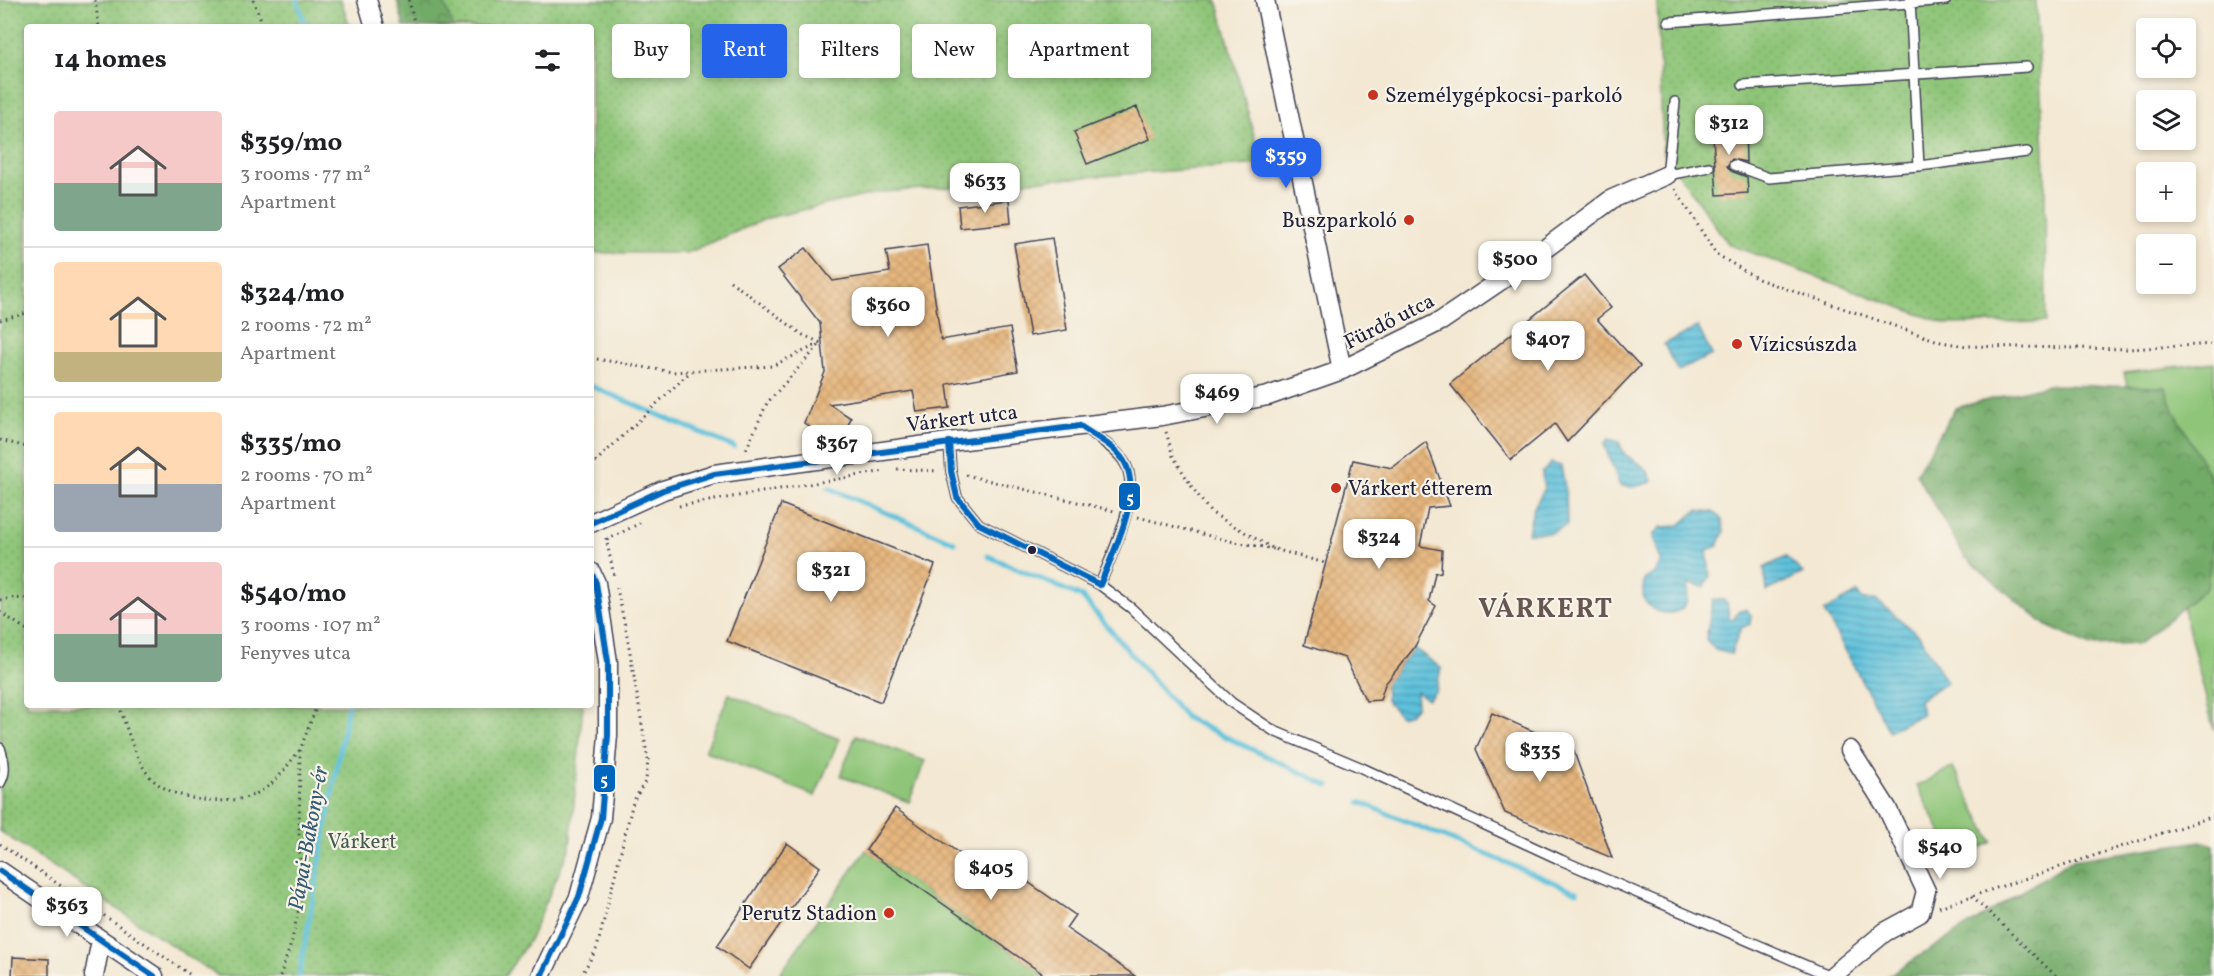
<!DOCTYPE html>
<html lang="en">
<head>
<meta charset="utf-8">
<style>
  :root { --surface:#fff; --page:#f2f2f2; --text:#202124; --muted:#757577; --line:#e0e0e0; --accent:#2563eb }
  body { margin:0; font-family:Vollkorn,serif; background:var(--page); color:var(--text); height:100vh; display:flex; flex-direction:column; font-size:22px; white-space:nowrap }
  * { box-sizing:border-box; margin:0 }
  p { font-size:20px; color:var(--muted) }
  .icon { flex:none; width:33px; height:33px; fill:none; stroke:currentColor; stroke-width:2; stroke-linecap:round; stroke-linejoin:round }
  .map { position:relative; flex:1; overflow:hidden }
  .details { position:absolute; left:24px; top:24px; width:570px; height:684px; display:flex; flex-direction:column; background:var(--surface); border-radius:6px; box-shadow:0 3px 9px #0003 }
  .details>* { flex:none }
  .banner { position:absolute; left:612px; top:24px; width:570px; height:54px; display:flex; gap:12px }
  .tools { position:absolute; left:2136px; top:18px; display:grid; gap:12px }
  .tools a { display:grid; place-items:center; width:60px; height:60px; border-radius:6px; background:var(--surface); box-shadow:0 3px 9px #0003; font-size:30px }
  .price { position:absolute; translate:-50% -51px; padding:0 14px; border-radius:12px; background:#fff; color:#222; font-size:20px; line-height:39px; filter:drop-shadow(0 2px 3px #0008) }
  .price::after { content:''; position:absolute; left:50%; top:36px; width:18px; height:14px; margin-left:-9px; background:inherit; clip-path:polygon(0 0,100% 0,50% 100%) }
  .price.current { background:var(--accent); color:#fff }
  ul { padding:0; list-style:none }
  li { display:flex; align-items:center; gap:18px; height:150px; padding:0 30px }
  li+li { border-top:2px solid var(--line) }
  li span { display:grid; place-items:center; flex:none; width:168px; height:120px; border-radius:6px; color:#555 }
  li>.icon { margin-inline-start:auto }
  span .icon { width:72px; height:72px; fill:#fffc; stroke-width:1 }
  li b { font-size:26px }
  h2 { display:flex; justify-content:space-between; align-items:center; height:72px; padding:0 30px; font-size:26px }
  .pill { padding:0 21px; border-radius:6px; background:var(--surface); box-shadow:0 3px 9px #0003; font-size:21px; line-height:54px }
  .pill.current { background:var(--accent); color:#fff }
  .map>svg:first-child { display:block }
  .grass { fill:#8ec578; stroke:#58745a; stroke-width:1.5 }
  .forest { fill:url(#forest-crowns); stroke:#4a6652; stroke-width:1.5 }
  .park { fill:url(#park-dots); stroke:#58745a; stroke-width:1.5 }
  .water { fill:url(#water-rules); stroke:#40728b; stroke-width:1.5 }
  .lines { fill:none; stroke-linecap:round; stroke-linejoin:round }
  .stream { stroke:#5dc1db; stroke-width:5 }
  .building { fill:url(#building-cross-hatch) }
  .service-casing { stroke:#414052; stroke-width:12 }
  .minor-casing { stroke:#414052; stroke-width:21 }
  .path { stroke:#414052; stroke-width:3; stroke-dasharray:1.5 4.5; stroke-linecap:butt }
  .service { stroke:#fff; stroke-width:9 }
  .minor { stroke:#fff; stroke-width:18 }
  .bus-1-casing { stroke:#f7f3e8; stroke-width:10 }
  .bus-1 { stroke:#0065bd; stroke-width:6 }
  .poi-dot { fill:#c8321e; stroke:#f7f3e8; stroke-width:2 }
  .bus-dot { fill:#22223b; stroke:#f7f3e8; stroke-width:2 }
  .labels { text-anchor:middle; stroke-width:4.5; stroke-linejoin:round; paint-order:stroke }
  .poi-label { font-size:21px; fill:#22223b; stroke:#f7f3e8; text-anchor:start }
  .street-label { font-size:21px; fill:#22223b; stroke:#f7f3e8 }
  .park-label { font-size:21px; fill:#485b50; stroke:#f7f3e8 }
  .water-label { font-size:22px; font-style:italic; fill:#375a73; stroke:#f7f3e8 }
  .district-label { font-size:27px; font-weight:bold; letter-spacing:1.5px; fill:#675652; stroke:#f7f3e8 }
  .line-badge { stroke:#f7f3e8; stroke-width:2 }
  .badge-label { font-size:16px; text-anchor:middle; font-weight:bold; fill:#fff }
</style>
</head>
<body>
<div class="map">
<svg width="2214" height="976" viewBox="0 0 2214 976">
  <defs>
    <pattern id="forest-crowns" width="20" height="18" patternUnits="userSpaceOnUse" patternTransform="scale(1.5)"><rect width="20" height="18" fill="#72aa68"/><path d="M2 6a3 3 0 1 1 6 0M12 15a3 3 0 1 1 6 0" fill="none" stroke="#5d8a57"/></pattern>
    <pattern id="park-dots" width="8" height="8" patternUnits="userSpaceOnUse" patternTransform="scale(1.5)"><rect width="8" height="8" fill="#8ec578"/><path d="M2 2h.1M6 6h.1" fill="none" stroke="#7aa969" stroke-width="1.8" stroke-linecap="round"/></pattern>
    <pattern id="water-rules" width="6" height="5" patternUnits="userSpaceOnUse" patternTransform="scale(1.5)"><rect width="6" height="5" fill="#5dc1db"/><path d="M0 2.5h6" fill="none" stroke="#4c9cb3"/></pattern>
    <pattern id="building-cross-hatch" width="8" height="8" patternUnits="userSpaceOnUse" patternTransform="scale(1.5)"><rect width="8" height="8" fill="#e6b67d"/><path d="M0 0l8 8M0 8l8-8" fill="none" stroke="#c59c6d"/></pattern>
  </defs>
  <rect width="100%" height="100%" fill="#f7f3e8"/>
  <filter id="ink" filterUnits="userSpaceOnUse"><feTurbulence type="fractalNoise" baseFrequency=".0167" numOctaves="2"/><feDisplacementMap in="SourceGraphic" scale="12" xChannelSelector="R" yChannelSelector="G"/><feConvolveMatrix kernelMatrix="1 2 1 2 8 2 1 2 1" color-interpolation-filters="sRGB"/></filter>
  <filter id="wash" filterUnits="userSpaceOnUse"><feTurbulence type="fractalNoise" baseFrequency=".008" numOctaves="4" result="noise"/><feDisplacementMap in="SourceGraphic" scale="24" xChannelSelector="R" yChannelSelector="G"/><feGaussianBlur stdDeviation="1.35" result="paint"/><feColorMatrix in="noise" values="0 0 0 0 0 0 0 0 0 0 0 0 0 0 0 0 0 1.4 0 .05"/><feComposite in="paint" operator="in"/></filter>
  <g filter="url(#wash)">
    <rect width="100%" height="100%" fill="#f3e8d3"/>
    <path class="grass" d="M2214,362V730L2124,373Z
      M729,694L839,739L815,796L705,751Z
      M856,735L925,761L909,802L840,776Z
      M1953,767L1992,842L1956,861L1917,786Z
      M866,850L1046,976H778Z"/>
    <path class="forest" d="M397,0H484L496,27H404Z
      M2048,385L2165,387L2174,410L2214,485V532L2207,587L2139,644L2090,646L2045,625L1965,557L1916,474L1955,408Z
      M2201,841L2214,845V976H1888L2072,860Z"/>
    <path class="park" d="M0,0H341L350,27H27V705H583L570,847L530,939L505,976H218L0,831Z
      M443,0H1217L1262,164L882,192L768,218L687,253H591V27H453Z
      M1657,0H2036L2045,171L2046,322L1946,324L1729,245L1663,152Z"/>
    <path class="water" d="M1698,327L1712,355L1678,371L1664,344Z
      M1609,439L1619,442C1621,447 1623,453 1627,456C1638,463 1649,467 1652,482L1634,487L1620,486L1604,444Z
      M1551,463L1561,466L1566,492L1567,525L1550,533H1528L1533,509L1544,490L1542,473Z
      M1697,510L1713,512L1722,519L1724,532L1718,546L1707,550L1710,576L1704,587L1689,584C1688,589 1688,598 1686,603C1676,620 1651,614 1644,599C1642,593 1644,586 1644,580L1655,573L1661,562L1653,535L1661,527L1679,526Z
      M1786,557L1803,573L1767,591L1764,568Z
      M1857,593L1863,600H1876L1919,635L1947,682L1919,700L1922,714L1889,731L1824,611Z
      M1713,599L1723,600L1727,603L1729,619L1733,620L1740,610L1745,609L1751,615L1750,624L1741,628L1731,654L1715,650L1706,639Z
      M1414,648L1441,668L1436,691L1428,699L1416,692L1417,706L1410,713L1400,716L1386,700L1385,684Z"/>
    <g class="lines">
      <path class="stream" d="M297,0L306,27
        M591,386L734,447
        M829,488L954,542
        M988,556L1082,597L1186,718L1329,786
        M1360,802L1577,892
        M299,976L348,705"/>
    </g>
    <g id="blocks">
      <path class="building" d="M1137,107L1150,139L1087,164L1074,132Z
        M1745,120L1746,162L1732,159L1727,166L1731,171L1747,177L1748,193L1717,195L1712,123Z
        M1009,200L1011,223L960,228L958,206Z
        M1052,238L1067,330L1030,336L1014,244Z
        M927,245L941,340L1010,328L1018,371L947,384L950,408L917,412L913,391L829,404L851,418L841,442L813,429L804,423L825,372L820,323L778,269L806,248L833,281L890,272L886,251Z
        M1584,275L1611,308L1597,319L1640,366L1567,442L1555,424L1511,460L1450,384Z
        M1426,442L1450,506L1428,508L1420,546L1442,550L1441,572L1435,573L1429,601L1436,606L1414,648L1385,684L1380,700L1366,701L1345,658L1304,645L1353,460L1392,468Z
        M781,504L935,565L881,702L727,641Z
        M1492,713L1573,749L1612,858L1505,813L1476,749Z
        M895,808L993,877L1002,864L1075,915L1066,928L1135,976H1046L866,850Z
        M787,843L820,867L749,969L717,946Z
        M13,957L49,959V976H12Z"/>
    </g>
  </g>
  <g filter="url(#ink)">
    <use href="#blocks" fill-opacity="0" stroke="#414052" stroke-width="1.5"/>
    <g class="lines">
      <g class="service-casing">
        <path id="service" d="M1669,22L1946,0
          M1743,85L2027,67
          M1675,102L1667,175L1709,167
          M1734,165L1769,178L1919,166L1910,0
          M1919,166L2027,152
          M1083,427C1096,437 1113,446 1123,460C1145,490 1111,555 1100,585
          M949,442L951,471L957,497L979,524L1100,585L1131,608L1232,703L1274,731L1362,768L1561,860L1830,976
          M0,748C4,760 7,772 0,783"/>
      </g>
      <g class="minor-casing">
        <path id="minor" d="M367,0L375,27
          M1265,0L1342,370
          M591,523L663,490L714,474L949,442L1162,416L1268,396L1342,370L1441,321L1519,268L1612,199L1667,175
          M0,871L154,976
          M94,976L101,940
          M541,976L579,897L601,818L608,735V662L596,583L591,572
          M1832,976L1885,932L1920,913L1926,891L1887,808L1850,750"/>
      </g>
      <path class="path" d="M95,0L99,27
        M253,0L264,27
        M409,0L415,27
        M1675,189L1716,254L1758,279L1941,342L1966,346L2129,349L2214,344
        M730,281L803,335L821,343
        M0,320L27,313
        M591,358L672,372L772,366L821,343L767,403L745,452
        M1166,432L1173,456L1192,487L1210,512L1274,549L1325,563
        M0,440L27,447
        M591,466L690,372
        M897,469L939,471
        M966,475L1114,511
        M679,506L885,471
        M1138,517L1229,541L1274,549
        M606,538L614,576
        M607,540L640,523
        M0,600L14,598L27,599
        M0,612L27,630
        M119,705C127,728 133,753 147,773C167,802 233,809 261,791C277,782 287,766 299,751
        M0,844L192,976
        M1972,896L2056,976
        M1939,907L2214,816
        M280,976L291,944L303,889L299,847L300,750L317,705
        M581,976L597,948L633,802L646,780L648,760L628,641L617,588"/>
      <use href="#service" class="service"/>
      <use href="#minor" class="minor"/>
      <g class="bus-1-casing">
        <path id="bus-1" d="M1080,426C1094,436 1114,445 1124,461C1144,494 1113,552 1100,585
          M949,442L951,471L957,497L979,524L1100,585
          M591,523L663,490L714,474L1080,426
          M0,871L154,976
          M541,976L579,897L601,818L608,735V662L596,583L591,572"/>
      </g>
      <use href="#bus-1" class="bus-1"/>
    </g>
  </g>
  <g class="poi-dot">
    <circle cx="1373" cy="95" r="6"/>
    <circle cx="1409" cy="220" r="6"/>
    <circle cx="1737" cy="344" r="6"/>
    <circle cx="1336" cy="488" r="6"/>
    <circle cx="889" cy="913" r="6"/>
  </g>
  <circle class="bus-dot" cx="1032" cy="550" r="5"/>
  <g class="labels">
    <g class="poi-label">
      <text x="1385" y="102">Személygépkocsi-parkoló</text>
      <text x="1397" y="227" text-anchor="end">Buszparkoló</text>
      <text x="1749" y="351">Vízicsúszda</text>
      <text x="1348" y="495">Várkert étterem</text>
      <text x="877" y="920" text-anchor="end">Perutz Stadion</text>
    </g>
    <g class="street-label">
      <text transform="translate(1389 321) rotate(-27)" y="7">Fürdő utca</text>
      <text transform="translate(962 418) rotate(-7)" y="7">Várkert utca</text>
    </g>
    <g class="park-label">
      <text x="362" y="848">Várkert</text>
    </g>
    <g class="water-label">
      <text transform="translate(307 838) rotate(-80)" y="8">Pápai-Bakony-ér</text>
    </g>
    <g class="district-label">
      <text x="1546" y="617">VÁRKERT</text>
    </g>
  </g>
  <g class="line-badge">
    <rect x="1118" y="482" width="23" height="29" rx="6" fill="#0065bd"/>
    <rect x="593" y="764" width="23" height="29" rx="6" fill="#0065bd"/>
  </g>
  <g class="badge-label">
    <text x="1130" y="503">5</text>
    <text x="604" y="785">5</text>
  </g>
</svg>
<div class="tools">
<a><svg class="icon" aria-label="locate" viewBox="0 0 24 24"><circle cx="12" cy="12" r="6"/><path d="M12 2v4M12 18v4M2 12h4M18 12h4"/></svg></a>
<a><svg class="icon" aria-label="layers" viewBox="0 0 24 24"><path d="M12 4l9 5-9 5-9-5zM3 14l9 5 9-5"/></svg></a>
<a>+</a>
<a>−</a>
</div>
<b class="price" style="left:1729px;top:156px">$312</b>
<b class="price current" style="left:1286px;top:189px">$359</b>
<b class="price" style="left:985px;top:214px">$633</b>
<b class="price" style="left:1515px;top:292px">$500</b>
<b class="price" style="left:888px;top:338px">$360</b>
<b class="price" style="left:1548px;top:372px">$407</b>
<b class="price" style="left:1217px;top:425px">$469</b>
<b class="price" style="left:837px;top:476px">$367</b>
<b class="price" style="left:1379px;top:570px">$324</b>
<b class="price" style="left:831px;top:603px">$321</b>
<b class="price" style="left:1540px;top:783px">$335</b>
<b class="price" style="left:1940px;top:880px">$540</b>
<b class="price" style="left:991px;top:901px">$405</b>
<b class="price" style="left:67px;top:938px">$363</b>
<div class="banner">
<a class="pill">Buy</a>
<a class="pill current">Rent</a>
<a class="pill">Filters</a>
<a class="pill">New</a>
<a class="pill">Apartment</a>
</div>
<section class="details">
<h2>14 homes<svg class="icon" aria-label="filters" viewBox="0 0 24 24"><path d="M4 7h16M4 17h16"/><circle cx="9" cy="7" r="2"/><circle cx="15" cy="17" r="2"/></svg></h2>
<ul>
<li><span style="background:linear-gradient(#f6c9c9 60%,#7fa58c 0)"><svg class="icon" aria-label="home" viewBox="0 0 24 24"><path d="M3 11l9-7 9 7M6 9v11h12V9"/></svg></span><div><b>$359/mo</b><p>3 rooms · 77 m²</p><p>Apartment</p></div></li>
<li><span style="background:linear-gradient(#ffd9b3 75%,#c2b280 0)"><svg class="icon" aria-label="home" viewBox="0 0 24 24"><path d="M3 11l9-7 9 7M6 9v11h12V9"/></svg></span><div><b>$324/mo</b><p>2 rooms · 72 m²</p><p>Apartment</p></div></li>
<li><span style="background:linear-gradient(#ffd9b3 60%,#9aa5b1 0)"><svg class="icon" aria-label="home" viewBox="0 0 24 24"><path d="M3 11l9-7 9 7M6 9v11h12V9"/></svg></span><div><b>$335/mo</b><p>2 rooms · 70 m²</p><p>Apartment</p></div></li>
<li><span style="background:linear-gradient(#f6c9c9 60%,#7fa58c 0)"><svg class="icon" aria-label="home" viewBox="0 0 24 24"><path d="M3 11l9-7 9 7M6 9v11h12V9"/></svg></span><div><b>$540/mo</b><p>3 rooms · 107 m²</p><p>Fenyves utca</p></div></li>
</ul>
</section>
</div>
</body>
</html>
